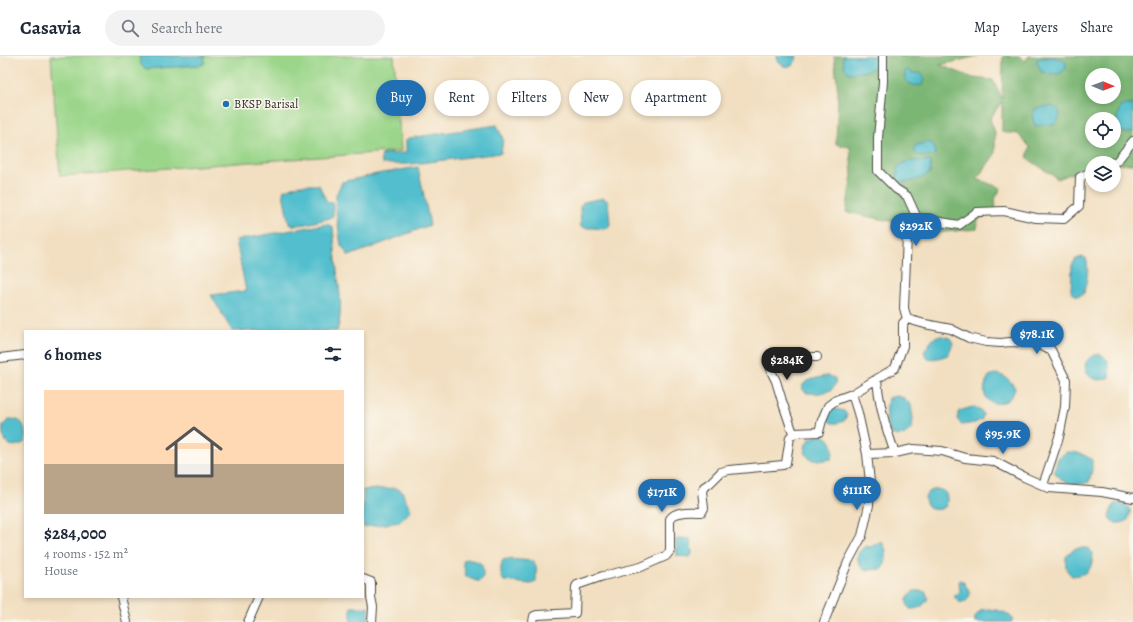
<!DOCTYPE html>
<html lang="en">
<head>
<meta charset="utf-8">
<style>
  :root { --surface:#fff; --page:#f2f2f3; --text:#1f2937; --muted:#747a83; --line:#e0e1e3; --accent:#1f6fb2 }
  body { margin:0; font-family:Alegreya,serif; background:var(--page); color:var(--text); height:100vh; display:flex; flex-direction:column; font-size:15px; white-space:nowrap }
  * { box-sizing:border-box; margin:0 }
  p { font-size:13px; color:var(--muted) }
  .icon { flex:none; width:22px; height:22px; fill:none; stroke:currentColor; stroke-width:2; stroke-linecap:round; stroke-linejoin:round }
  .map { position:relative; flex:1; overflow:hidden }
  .sheet { position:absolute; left:24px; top:274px; width:340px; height:268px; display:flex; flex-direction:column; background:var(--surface); border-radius:0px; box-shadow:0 2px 6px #0003 }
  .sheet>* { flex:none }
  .guide { position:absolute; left:376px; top:24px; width:380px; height:36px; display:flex; gap:8px }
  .needle { width:26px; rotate:91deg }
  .buttons { position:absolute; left:1085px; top:12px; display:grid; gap:8px }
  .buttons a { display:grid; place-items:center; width:36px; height:36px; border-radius:50%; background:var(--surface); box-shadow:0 2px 6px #0003; font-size:20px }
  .price { position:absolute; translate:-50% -34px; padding:0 9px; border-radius:14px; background:var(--accent); color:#fff; font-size:13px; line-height:26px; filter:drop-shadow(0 1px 2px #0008) }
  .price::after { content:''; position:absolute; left:50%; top:24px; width:12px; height:9px; margin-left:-6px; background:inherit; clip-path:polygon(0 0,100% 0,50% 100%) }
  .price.active { background:#222; color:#fff }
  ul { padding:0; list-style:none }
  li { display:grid; align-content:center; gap:8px; height:212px; padding:0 20px }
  li span { display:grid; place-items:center; height:124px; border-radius:0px; color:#555 }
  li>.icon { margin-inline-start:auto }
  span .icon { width:72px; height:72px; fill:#fffc; stroke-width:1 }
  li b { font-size:17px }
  h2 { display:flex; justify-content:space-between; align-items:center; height:48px; padding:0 20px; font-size:17px }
  .pill { padding:0 14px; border-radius:18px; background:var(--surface); box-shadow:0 2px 6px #0003; font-size:14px; line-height:36px }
  .pill.active { background:var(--accent); color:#fff }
  header { display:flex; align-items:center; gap:24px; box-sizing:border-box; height:56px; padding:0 20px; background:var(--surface); border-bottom:1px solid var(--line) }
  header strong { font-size:19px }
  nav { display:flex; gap:22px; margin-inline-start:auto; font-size:14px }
  .search { width:280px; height:36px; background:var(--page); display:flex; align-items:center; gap:10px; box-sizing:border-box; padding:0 14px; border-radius:22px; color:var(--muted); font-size:15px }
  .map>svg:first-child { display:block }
  .green { fill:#9ad589; stroke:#62805a }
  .forest { fill:#7bb675; stroke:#537050; fill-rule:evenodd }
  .water { fill:#53bfce; stroke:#3f757c }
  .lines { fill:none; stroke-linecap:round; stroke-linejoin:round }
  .street-casing { stroke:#494642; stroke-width:10 }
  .street { stroke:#fff; stroke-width:8 }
  .poi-dot { fill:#1f6fb2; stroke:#fbf7ec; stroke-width:1.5 }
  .labels { text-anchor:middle; stroke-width:3; stroke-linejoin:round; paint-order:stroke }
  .poi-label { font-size:12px; fill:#2b2b2b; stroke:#fbf7ec; text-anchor:start }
</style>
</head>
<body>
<header>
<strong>Casavia</strong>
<div class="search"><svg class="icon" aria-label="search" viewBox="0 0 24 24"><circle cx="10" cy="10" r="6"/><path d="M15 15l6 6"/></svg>Search here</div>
<nav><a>Map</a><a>Layers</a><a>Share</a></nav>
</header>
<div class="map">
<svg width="1133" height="566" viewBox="0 0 1133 566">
  <rect width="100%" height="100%" fill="#fbf7ec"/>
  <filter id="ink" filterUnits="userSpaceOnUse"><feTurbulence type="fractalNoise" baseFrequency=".025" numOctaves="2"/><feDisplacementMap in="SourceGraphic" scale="8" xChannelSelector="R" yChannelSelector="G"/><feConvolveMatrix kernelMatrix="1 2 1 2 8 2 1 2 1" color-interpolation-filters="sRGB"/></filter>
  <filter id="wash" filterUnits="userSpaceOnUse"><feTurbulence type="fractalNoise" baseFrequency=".012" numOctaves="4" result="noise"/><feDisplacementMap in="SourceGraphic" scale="16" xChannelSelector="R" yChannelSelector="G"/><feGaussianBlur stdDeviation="0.9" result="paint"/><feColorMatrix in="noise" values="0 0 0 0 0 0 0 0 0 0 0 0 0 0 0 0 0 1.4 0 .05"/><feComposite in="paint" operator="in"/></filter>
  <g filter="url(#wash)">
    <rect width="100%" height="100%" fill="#f2dfc1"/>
    <path class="green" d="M51,0H394L401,95L60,120Z"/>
    <path class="forest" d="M834,0H978L940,9L973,22L993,24L1002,43L1003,0H1019L1025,5L1029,0H1133V108L1092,107V109L1058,123L1027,102L1030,91L1018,78L1002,76V45L990,63L995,77V98L977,123L1001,132L995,143L996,153L978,164L977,173L935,177L915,171L911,157L895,166L846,156L852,119L850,91L836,88L838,36ZM1092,19H1114V41H1092ZM1092,63H1114V85H1092Z"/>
    <path class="water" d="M139,0H205L204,8L201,9L146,13L141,9Z
      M777,0H797C795,14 779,14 777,0Z
      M843,0H879C879,3 879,7 877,9C873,15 856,17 849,17L844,11Z
      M1051,1L1062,3L1066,6V12C1060,20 1051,19 1042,16L1037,7V3Z
      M906,14H909L911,17H921C924,21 924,25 922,29C912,31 901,26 906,14Z
      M1125,49H1133V76L1127,77L1119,75C1116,64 1117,62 1120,51Z
      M1042,51C1046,51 1052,50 1056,52C1063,56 1059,65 1054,69H1043L1035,70L1032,60L1035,53Z
      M497,69L503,83L501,97L412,108H382L381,104L382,98L406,97V84L409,82Z
      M928,86L932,87L935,93V98C930,102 922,101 916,98L914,94L916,89Z
      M926,105H930L931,107L930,117C921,123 909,128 898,125L897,120V112C906,103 913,105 926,105Z
      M418,111L430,169L349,200L341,189L336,155V139L342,126L377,118Z
      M299,129H319L327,146H333V160L330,162C321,164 297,172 289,168L283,137L284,134Z
      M603,142L608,145L610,169L606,173C601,173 597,172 592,172C588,172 585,172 581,171L580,151L583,146Z
      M327,168L333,171C334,186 336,200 337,215C340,235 343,256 337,275H232L211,239L246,235L236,184Z
      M1082,201L1086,202C1090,213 1086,226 1084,237C1079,241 1074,240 1071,235L1072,209L1076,203Z
      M944,280L950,282L953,287L948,299C941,301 935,304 927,302L924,296C927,291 932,283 937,280C939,280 943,280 944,280Z
      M1098,298C1110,301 1110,311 1109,321C1089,333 1073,304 1098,298Z
      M995,318C1005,319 1010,324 1015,332C1011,355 971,353 989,320Z
      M827,320L835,322C836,326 835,330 832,333C827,337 810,339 805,336C801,333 802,328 806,326C811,323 821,321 827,320Z
      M897,340L904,342L911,349L913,363L912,372L905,379C901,380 896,380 892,378C885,372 886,351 888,342Z
      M974,351L981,354L983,359L982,363L975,367L962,369L957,363L959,355L969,352Z
      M831,352L844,355L847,359L844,365C836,368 831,369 826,362Z
      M10,363C26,363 25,373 25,386C9,396 1,384 3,369Z
      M817,380H825C833,384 835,396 831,403C825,404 814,406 809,402C804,398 804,389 808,385C810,382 814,381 817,380Z
      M1067,396C1077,396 1084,398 1092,404V414L1089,426C1074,430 1064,430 1054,415L1058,402Z
      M396,432L402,435L405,443L410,451L411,454L400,466L363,471V434Z
      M937,433C948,435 948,441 946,450C930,463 913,437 937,433Z
      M1119,447C1130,450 1133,454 1127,465C1119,468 1112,469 1109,460L1114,448Z
      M677,483H689L691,484L692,498L690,501L677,500L676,484Z
      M877,487H883C888,497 887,503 883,513L868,514L862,512C856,502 855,497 866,490L871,491Z
      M1077,492H1088L1093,497C1092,514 1089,518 1072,520C1066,516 1065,508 1066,501L1072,494Z
      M465,503C482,506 483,505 483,522L480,525H477L466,521L463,506Z
      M507,503L533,505C538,510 536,519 536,526L531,528L504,525C500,520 500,509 503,504Z
      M960,524L963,525L970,537L969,542L965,546H959L955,542V539L960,536V534L959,526Z
      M914,535H920L926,536L928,542C924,550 919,553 910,553C904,544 907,541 914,535Z
      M351,551H369V566H351Z
      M988,553C997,554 1006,555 1012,562V566H975V561L981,554Z"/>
  </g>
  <g filter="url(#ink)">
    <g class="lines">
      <g class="street-casing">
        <path id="street" d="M883,0V26L878,82V115L896,133L907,140L917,162
          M1112,107L1117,105L1133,85
          M907,263L925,268L951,273L969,282L986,286L1001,287L1010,286L1033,287L1051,294L1066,324L1065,351L1059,381L1043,429
          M0,302L25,299
          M877,323C879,349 886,373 895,397
          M793,377L782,345L776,325L772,317L770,309L772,303L785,301H817
          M867,398L895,397L913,393L942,395L965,402L993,405L1024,421L1049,432L1102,436L1133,442
          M363,523L371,526V541L373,551L372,566
          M121,541L127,566
          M248,566L259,541
          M533,566L534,560L537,559L575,557L576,531L577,529L603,520L641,511L666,500L670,495V463C675,454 693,456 702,456L704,452L702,435L704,431L710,427L721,416L729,414L783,409L786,407L790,381L795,377L819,376L822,364L828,350L836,344L852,338L895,312L903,290V267L907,263L904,252L907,180L917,162L959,169L977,156L1004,155L1036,162L1064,163L1079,150L1080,121L1092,116
          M824,566L848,506L862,480L869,449L870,426L867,398L858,357L852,338"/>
      </g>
      <use href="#street" class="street"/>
    </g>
  </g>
  <circle class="poi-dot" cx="226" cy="48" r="4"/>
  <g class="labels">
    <g class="poi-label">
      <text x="234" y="52">BKSP Barisal</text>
    </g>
  </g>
</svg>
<div class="buttons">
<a><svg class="needle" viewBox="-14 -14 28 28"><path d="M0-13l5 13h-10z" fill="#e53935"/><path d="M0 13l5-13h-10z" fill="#747a83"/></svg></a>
<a><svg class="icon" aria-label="locate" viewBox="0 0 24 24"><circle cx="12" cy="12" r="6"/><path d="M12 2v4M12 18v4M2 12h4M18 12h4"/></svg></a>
<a><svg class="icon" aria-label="layers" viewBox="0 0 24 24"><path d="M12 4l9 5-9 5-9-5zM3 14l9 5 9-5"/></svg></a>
</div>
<b class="price" style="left:916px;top:191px">$292K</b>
<b class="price" style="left:1037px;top:299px">$78.1K</b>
<b class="price active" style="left:787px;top:325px">$284K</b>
<b class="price" style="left:1003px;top:399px">$95.9K</b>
<b class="price" style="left:857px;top:455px">$111K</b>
<b class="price" style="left:662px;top:457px">$171K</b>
<div class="guide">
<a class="pill active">Buy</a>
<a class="pill">Rent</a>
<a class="pill">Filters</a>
<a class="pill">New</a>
<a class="pill">Apartment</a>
</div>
<section class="sheet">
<h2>6 homes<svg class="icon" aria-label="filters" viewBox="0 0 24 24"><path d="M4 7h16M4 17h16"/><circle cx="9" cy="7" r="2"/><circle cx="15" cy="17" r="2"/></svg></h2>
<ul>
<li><span style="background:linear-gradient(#ffd9b3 60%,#b9a48a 0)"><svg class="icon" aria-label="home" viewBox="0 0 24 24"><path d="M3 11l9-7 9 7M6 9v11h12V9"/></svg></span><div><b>$284,000</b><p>4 rooms · 152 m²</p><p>House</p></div></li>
</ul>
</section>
</div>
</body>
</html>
